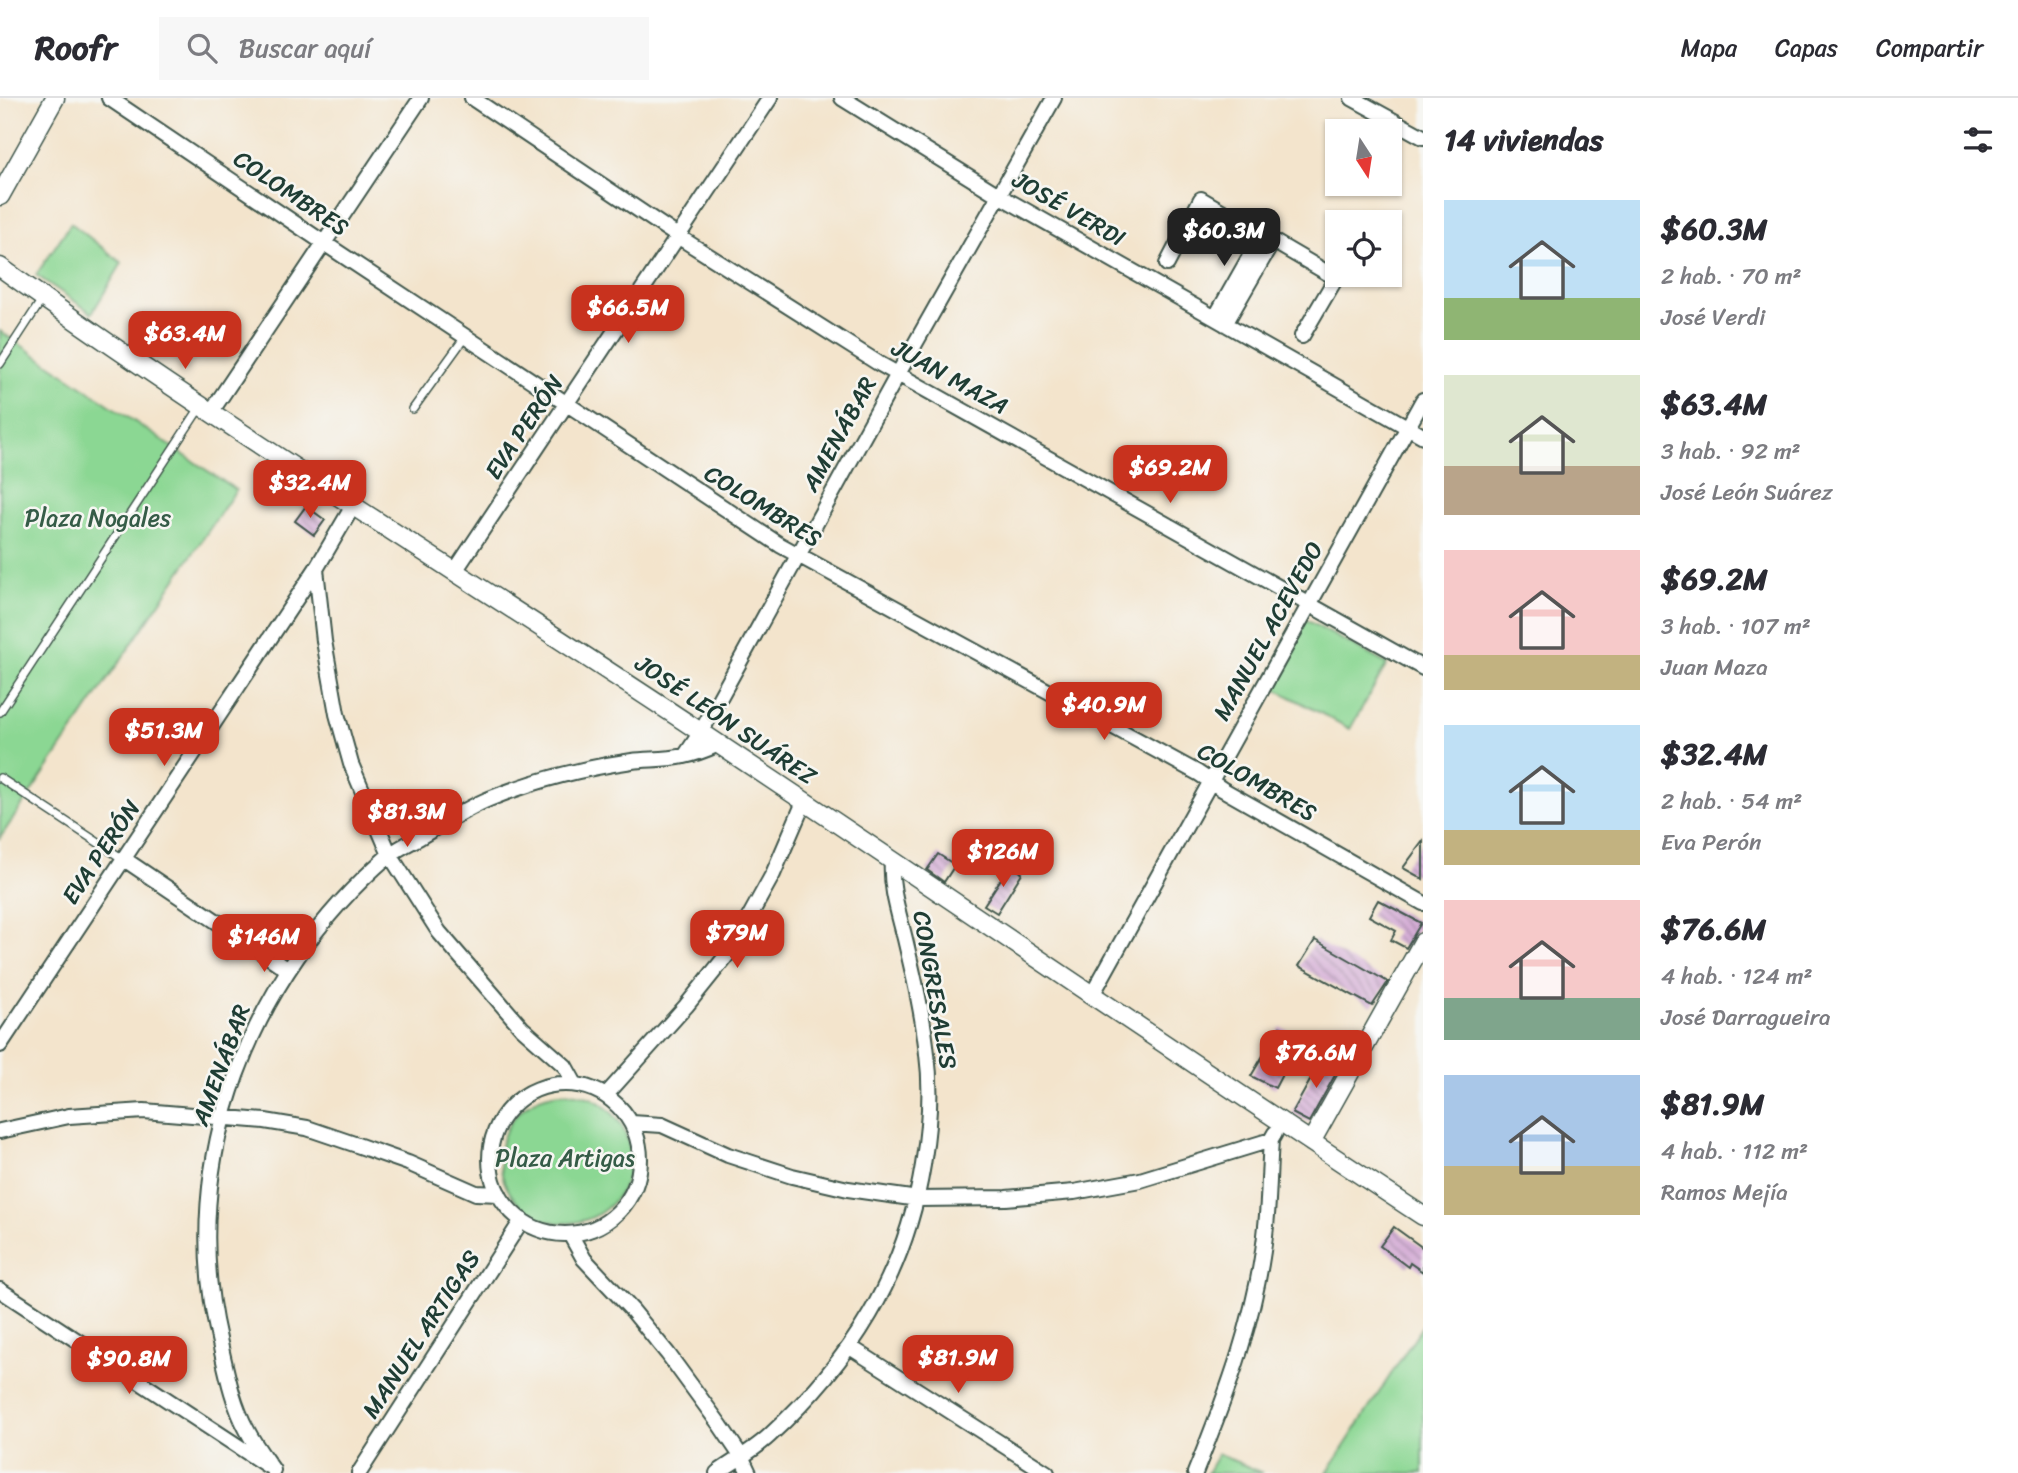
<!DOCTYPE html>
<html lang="es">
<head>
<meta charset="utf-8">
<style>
  :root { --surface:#fff; --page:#f7f7f7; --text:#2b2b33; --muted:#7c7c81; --line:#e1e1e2; --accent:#c8321e }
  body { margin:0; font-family:Sriracha,sans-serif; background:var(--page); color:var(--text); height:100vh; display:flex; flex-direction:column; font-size:26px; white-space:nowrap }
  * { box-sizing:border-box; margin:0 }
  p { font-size:23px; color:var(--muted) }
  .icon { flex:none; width:38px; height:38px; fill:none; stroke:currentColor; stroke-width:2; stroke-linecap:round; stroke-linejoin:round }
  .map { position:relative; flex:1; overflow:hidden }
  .details { display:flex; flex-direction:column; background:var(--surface); width:595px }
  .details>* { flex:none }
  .needle { width:46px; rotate:168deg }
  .tools { position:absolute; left:1325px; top:21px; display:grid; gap:14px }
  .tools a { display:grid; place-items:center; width:77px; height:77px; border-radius:0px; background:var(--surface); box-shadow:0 2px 5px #0004; font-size:35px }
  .price { position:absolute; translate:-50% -60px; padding:0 16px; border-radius:14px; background:var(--accent); color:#fff; font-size:23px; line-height:46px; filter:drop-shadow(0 2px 4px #0008) }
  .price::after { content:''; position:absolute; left:50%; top:42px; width:21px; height:16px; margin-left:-10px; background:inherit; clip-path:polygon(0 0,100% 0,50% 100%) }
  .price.selected { background:#222; color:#fff }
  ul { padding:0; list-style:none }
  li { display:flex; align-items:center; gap:21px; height:175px; padding:0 21px }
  li span { display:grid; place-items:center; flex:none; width:196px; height:140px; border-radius:0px; color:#555 }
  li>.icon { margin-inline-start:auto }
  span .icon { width:84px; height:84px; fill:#fffc; stroke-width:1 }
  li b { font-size:30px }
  h2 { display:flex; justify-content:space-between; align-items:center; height:84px; padding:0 21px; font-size:30px }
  header { display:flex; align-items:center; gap:42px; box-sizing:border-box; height:98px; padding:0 35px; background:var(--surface); border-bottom:2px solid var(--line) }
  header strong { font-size:33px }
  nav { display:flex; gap:38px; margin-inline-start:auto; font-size:24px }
  .search { width:490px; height:63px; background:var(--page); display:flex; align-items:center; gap:18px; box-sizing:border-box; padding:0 24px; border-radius:0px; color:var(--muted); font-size:26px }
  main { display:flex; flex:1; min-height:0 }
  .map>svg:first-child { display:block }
  .park { fill:#8bd793; stroke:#558a64; stroke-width:2 }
  .building { fill:url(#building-back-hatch) }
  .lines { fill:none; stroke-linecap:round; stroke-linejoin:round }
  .service-casing { stroke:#3f564b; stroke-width:10 }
  .minor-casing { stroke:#3f564b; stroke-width:18 }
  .tertiary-casing { stroke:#3f564b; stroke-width:21 }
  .service { stroke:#fff; stroke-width:7 }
  .minor { stroke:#fff; stroke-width:14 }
  .tertiary { stroke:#fff; stroke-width:18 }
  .labels { text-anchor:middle; stroke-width:5; stroke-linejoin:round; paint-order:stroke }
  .street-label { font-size:24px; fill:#1f3d34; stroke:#f6f6f2 }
  .park-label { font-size:24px; fill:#355c47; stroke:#f6f6f2 }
</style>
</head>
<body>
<header>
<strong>Roofr</strong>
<div class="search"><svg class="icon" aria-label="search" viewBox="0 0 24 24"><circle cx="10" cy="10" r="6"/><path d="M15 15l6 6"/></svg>Buscar aquí</div>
<nav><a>Mapa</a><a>Capas</a><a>Compartir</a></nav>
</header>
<main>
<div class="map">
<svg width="1423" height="1375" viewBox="0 0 1423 1375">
  <defs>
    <pattern id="building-back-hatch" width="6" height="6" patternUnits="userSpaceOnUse" patternTransform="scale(1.75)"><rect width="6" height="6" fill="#d4acd5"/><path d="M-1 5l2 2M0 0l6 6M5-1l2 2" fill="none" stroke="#ab8dae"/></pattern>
  </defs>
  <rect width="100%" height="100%" fill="#f6f6f2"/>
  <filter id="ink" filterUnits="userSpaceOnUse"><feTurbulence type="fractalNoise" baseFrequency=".0143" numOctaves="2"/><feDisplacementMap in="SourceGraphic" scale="14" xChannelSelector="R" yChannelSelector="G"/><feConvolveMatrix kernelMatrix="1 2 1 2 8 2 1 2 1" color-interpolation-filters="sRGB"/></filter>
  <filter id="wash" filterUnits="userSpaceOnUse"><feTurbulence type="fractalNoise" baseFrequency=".00686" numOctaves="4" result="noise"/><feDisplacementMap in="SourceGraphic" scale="28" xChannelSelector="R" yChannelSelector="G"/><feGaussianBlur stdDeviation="1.57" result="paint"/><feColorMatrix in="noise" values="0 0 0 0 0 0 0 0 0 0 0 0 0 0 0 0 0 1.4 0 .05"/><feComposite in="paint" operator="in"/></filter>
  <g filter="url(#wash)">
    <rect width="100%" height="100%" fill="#f3e4cc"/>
    <path class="park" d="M71,125L122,165L92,215L36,177Z
      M0,233L236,392L0,740Z
      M1304,521L1387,566L1350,631L1268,587Z
      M500 1060a65 65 0 1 1 130 0a65 65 0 1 1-130 0Z
      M1423,1227V1375H1327Z
      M1218,1356L1263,1375H1207Z"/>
    <g id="blocks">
      <path class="building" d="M306,408L325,422L314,437L295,423Z
        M1423,743V781L1403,770Z
        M938,756L955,767L944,784L927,772Z
        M1010,767L1022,775L997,815L984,807Z
        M1378,802L1421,825L1406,850L1391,842L1396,833L1369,818Z
        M1315,842L1388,884L1372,908L1299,868Z
        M1280,929L1304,940L1288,965L1275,990L1251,978Z
        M1322,961L1339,970L1309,1024L1292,1015Z
        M1394,1129L1423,1150V1174L1410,1165L1408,1169L1380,1148Z"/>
    </g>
  </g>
  <g filter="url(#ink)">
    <use href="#blocks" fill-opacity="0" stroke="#3f564b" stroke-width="2"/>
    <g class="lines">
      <g class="service-casing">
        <path id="service" d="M0,266L43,200
          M413,311L465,239
          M0,614L201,308
          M0,680L123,761"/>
      </g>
      <g class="minor-casing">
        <path id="minor" d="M109,0L324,145L780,447L1198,675L1222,691L1423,805
          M472,0L679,139L878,265L1423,570
          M842,0L1000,98L1423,338
          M1352,0L1423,39
          M1167,166L1201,101L1336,180L1302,238
          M1215,220L1262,137
          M1225,226L1273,143
          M211,314L421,0
          M316,471L324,543L337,616L351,666L390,757L439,834L522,930L565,968L575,986
          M455,473L770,0
          M685,658L701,634L898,276L1054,0
          M124,761L287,871
          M1092,897L1423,302
          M0,947L316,471L353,408
          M490 1061a75 75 0 1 1 150 0a75 75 0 1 1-150 0Z
          M606,997L686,908L731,852L773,776L804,704
          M632,1025L662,1027L728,1057L792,1078L848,1091L918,1101L1006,1100L1074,1094L1140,1082L1271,1042
          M0,1033L69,1018L144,1013L265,1023L307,1030L357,1047L408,1065L476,1095L499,1096
          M570,1136L584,1161L632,1212L668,1256L720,1327L741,1358L749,1375
          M0,1192L268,1368
          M850,1249L1047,1375
          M273,1372C264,1359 254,1346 247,1332C232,1305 226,1271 219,1241C177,1062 251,876 388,758C397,751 409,745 420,739C442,726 465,711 489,701C533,683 584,670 632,663C649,661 667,662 684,658C696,656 708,651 719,646
          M359,1375L522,1122
          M717,1375C734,1363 754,1352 769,1338C851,1263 905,1178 923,1067C929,1030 932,993 927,956C923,917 914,879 905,841C899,816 890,790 892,763
          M1195,1375C1227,1296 1258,1214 1266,1128C1269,1100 1269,1071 1271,1042L1275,1035"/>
      </g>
      <g class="tertiary-casing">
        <path id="tertiary" d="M0,98L55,0
          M0,169C228,333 468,479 702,635C943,795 1181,959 1423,1118
          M1311,1044L1423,844"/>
      </g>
      <use href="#service" class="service"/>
      <use href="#minor" class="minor"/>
      <use href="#tertiary" class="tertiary"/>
    </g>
  </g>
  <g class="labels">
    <g class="street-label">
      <text transform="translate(291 95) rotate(34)" y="8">COLOMBRES</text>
      <text transform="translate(1069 111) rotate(30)" y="8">JOSÉ VERDI</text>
      <text transform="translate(950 279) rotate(29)" y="8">JUAN MAZA</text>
      <text transform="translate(524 329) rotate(-56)" y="8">EVA PERÓN</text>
      <text transform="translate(839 336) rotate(-61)" y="8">AMENÁBAR</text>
      <text transform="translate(763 408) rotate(32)" y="8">COLOMBRES</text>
      <text transform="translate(1268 533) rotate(-61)" y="8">MANUEL ACEVEDO</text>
      <text transform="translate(726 622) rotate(34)" y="8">JOSÉ LEÓN SUÁREZ</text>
      <text transform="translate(1257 684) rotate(30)" y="8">COLOMBRES</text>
      <text transform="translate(101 754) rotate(-56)" y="8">EVA PERÓN</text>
      <text transform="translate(935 892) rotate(80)" y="8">CONGRESALES</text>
      <text transform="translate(221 967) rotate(-70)" y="8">AMENÁBAR</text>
      <text transform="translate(421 1236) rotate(-57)" y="8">MANUEL ARTIGAS</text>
    </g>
    <g class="park-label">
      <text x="98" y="428">Plaza Nogales</text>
      <text x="565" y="1068">Plaza Artigas</text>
    </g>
  </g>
</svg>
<div class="tools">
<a><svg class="needle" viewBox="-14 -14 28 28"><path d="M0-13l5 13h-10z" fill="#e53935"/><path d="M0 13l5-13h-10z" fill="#7c7c81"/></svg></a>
<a><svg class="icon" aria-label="locate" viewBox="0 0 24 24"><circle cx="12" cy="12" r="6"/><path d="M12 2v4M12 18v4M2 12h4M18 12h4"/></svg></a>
</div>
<b class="price selected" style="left:1224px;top:170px">$60.3M</b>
<b class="price" style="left:628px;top:247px">$66.5M</b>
<b class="price" style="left:185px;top:273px">$63.4M</b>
<b class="price" style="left:1170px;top:407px">$69.2M</b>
<b class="price" style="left:310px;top:422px">$32.4M</b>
<b class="price" style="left:1104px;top:644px">$40.9M</b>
<b class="price" style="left:164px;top:670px">$51.3M</b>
<b class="price" style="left:407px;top:751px">$81.3M</b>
<b class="price" style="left:1003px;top:791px">$126M</b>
<b class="price" style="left:737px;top:872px">$79M</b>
<b class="price" style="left:264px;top:876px">$146M</b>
<b class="price" style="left:1316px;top:992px">$76.6M</b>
<b class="price" style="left:958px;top:1297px">$81.9M</b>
<b class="price" style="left:129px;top:1298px">$90.8M</b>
</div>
<section class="details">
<h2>14 viviendas<svg class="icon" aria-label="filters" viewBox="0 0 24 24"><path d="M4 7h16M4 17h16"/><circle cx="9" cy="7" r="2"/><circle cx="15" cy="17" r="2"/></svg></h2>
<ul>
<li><span style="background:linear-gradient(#bfe0f5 70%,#8fb573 0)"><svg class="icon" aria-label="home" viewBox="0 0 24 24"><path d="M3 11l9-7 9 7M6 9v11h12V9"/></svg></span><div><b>$60.3M</b><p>2 hab. · 70 m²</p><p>José Verdi</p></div></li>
<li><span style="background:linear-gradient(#dfe7d0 65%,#b9a48a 0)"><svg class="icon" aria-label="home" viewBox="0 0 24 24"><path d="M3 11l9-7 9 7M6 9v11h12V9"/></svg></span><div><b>$63.4M</b><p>3 hab. · 92 m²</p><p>José León Suárez</p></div></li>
<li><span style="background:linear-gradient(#f6c9c9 75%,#c2b280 0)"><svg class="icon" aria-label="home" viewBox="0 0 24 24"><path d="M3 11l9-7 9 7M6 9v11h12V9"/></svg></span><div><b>$69.2M</b><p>3 hab. · 107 m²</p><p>Juan Maza</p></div></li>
<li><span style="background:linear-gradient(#bfe0f5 75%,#c2b280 0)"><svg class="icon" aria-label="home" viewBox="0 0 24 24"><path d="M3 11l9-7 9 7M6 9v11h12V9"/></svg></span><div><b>$32.4M</b><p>2 hab. · 54 m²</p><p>Eva Perón</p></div></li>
<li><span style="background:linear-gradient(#f6c9c9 70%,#7fa58c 0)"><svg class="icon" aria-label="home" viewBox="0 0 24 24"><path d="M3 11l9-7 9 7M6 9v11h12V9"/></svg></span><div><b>$76.6M</b><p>4 hab. · 124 m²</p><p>José Darragueira</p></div></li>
<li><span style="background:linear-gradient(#a9c7e8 65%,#c2b280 0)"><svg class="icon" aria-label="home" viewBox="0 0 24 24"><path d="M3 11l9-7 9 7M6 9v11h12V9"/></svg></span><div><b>$81.9M</b><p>4 hab. · 112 m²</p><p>Ramos Mejía</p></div></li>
</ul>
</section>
</main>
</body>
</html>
